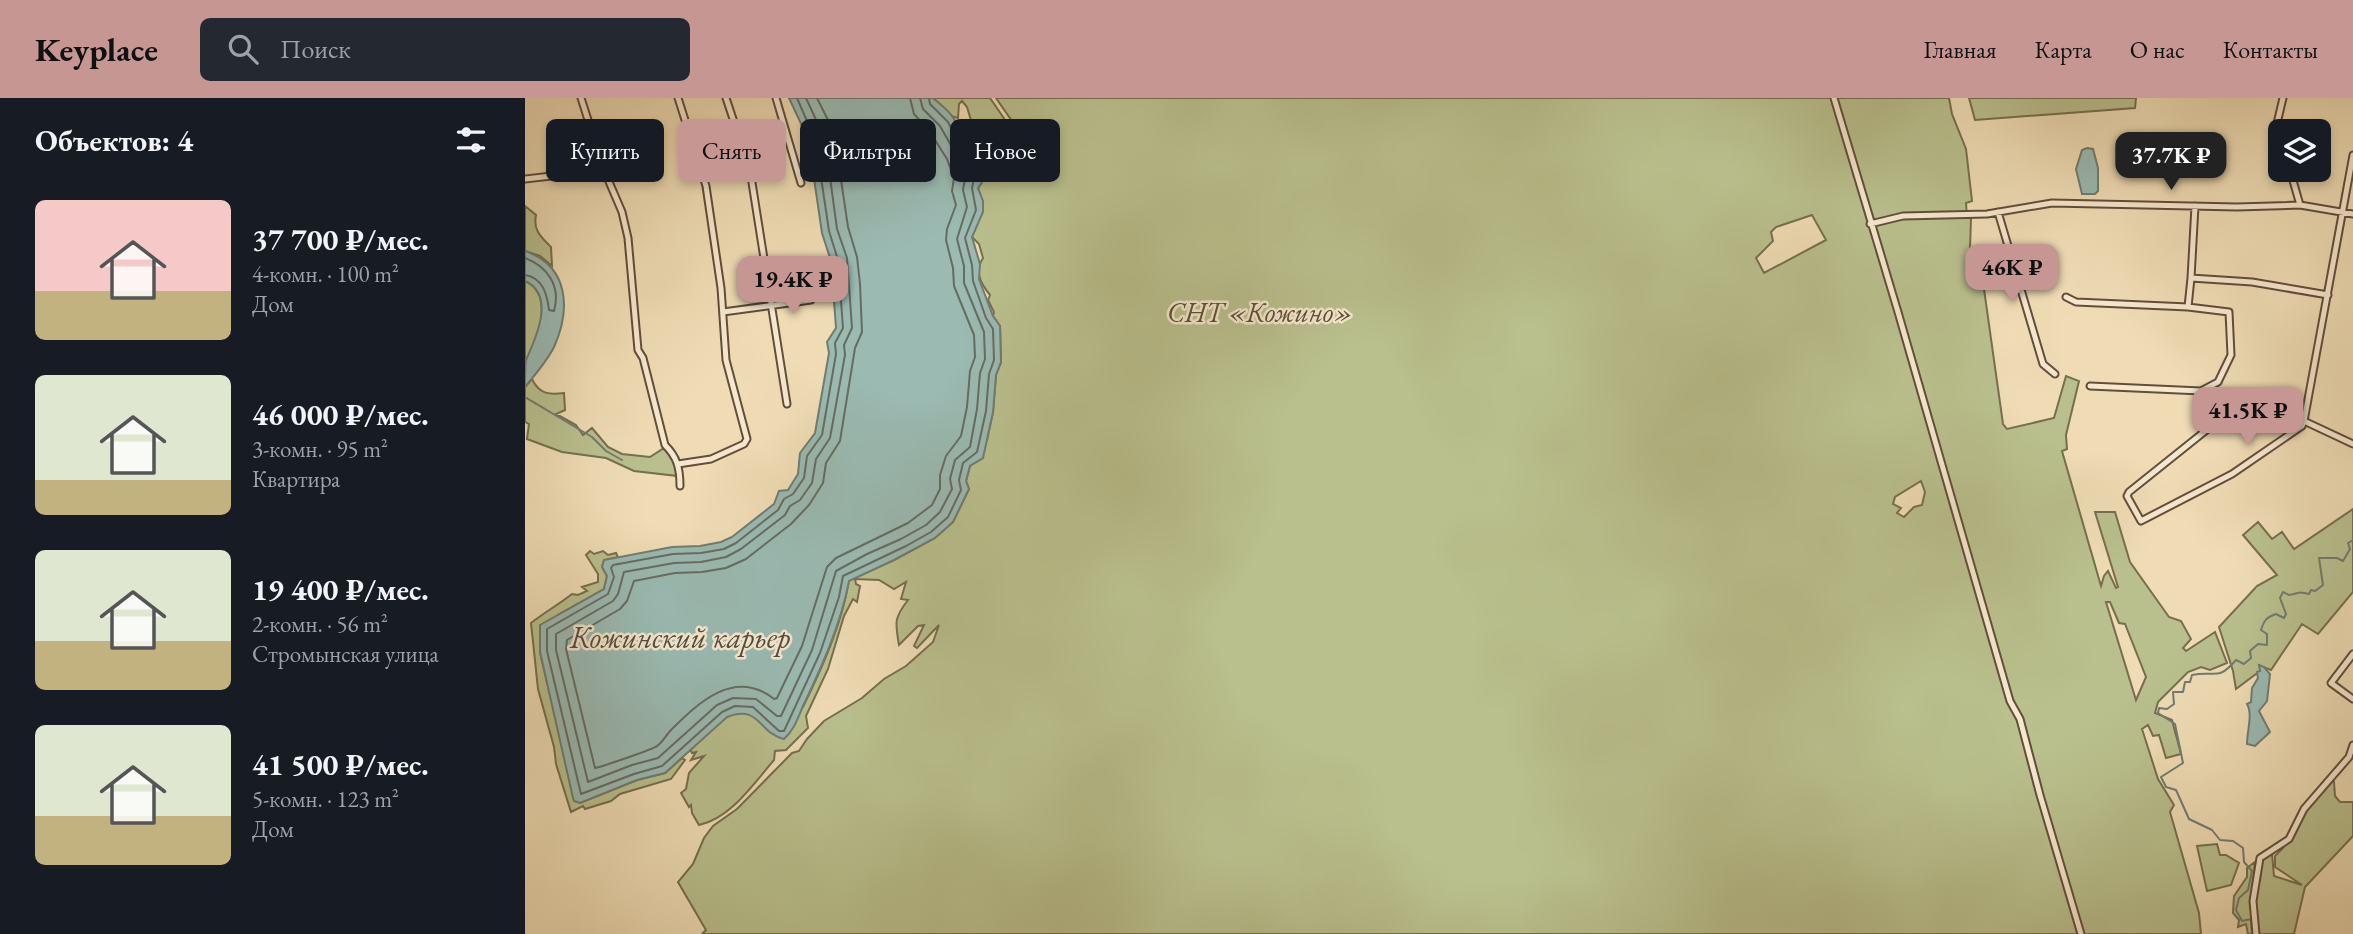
<!DOCTYPE html>
<html lang="ru">
<head>
<meta charset="utf-8">
<style>
  :root { --surface:#171b24; --page:#242831; --text:#f1f3f6; --muted:#9ea1a6; --accent:#c59692 }
  body { margin:0; font-family:"EB Garamond",serif; background:var(--page); color:var(--text); height:100vh; display:flex; flex-direction:column; font-size:26px; white-space:nowrap }
  * { box-sizing:border-box; margin:0 }
  p { font-size:23px; color:var(--muted) }
  .icon { flex:none; width:38px; height:38px; fill:none; stroke:currentColor; stroke-width:2; stroke-linecap:round; stroke-linejoin:round }
  .map { position:relative; flex:1; overflow:hidden }
  .sheet { display:flex; flex-direction:column; background:var(--surface); width:525px }
  .sheet>* { flex:none }
  .top-card { position:absolute; left:21px; top:21px; width:665px; height:63px; display:flex; gap:14px }
  .buttons { position:absolute; left:1743px; top:21px; display:grid; gap:14px }
  .buttons a { display:grid; place-items:center; width:63px; height:63px; border-radius:10px; background:var(--surface); box-shadow:0 4px 10px #0003; font-size:35px }
  .price { position:absolute; translate:-50% -60px; padding:0 16px; border-radius:14px; background:var(--accent); color:#111; font-size:23px; line-height:46px; filter:drop-shadow(0 2px 4px #0008) }
  .price::after { content:''; position:absolute; left:50%; top:42px; width:21px; height:16px; margin-left:-10px; background:inherit; clip-path:polygon(0 0,100% 0,50% 100%) }
  .price.active { background:#222; color:#fff }
  ul { padding:0; list-style:none }
  li { display:flex; align-items:center; gap:21px; height:175px; padding:0 35px }
  li span { display:grid; place-items:center; flex:none; width:196px; height:140px; border-radius:10px; color:#555 }
  li>.icon { margin-inline-start:auto }
  span .icon { width:84px; height:84px; fill:#fffc; stroke-width:1 }
  li b { font-size:30px }
  h2 { display:flex; justify-content:space-between; align-items:center; height:84px; padding:0 35px; font-size:30px }
  .tag { padding:0 24px; border-radius:10px; background:var(--surface); box-shadow:0 4px 10px #0003; font-size:24px; line-height:63px }
  .tag.active { background:var(--accent); color:#111 }
  header { display:flex; align-items:center; gap:42px; box-sizing:border-box; height:98px; padding:0 35px; background:var(--accent); color:#111 }
  header strong { font-size:33px }
  nav { display:flex; gap:38px; margin-inline-start:auto; font-size:24px }
  .search { width:490px; height:63px; background:var(--page); display:flex; align-items:center; gap:18px; box-sizing:border-box; padding:0 24px; border-radius:10px; color:var(--muted); font-size:26px }
  main { display:flex; flex:1; min-height:0 }
  .map>svg:first-child { display:block }
  .green { fill:#b9c08d; stroke:#766f4f; stroke-width:2; fill-rule:evenodd }
  .water { fill:#9abab2; stroke:#717c72; stroke-width:2 }
  .lines { fill:none; stroke-linecap:round; stroke-linejoin:round }
  .shore { stroke:#676c62; stroke-width:2 }
  .stream { stroke:#717c72; stroke-width:2 }
  .minor-casing { stroke:#634e3a; stroke-width:9 }
  .minor { stroke:#f5e8ce; stroke-width:5 }
  .labels { text-anchor:middle; stroke-width:5; stroke-linejoin:round; paint-order:stroke }
  .park-label { font-size:28px; font-style:italic; fill:#5c4f36; stroke:#f5e8ce }
  .water-label { font-size:30px; font-style:italic; fill:#534d41; stroke:#f5e8ce }
</style>
</head>
<body>
<header>
<strong>Keyplace</strong>
<div class="search"><svg class="icon" aria-label="search" viewBox="0 0 24 24"><circle cx="10" cy="10" r="6"/><path d="M15 15l6 6"/></svg>Поиск</div>
<nav><a>Главная</a><a>Карта</a><a>О нас</a><a>Контакты</a></nav>
</header>
<main>
<section class="sheet">
<h2>Объектов: 4<svg class="icon" aria-label="filters" viewBox="0 0 24 24"><path d="M4 7h16M4 17h16"/><circle cx="9" cy="7" r="2"/><circle cx="15" cy="17" r="2"/></svg></h2>
<ul>
<li><span style="background:linear-gradient(#f6c9c9 65%,#c2b280 0)"><svg class="icon" aria-label="home" viewBox="0 0 24 24"><path d="M3 11l9-7 9 7M6 9v11h12V9"/></svg></span><div><b>37 700 ₽/мес.</b><p>4-комн. · 100 m²</p><p>Дом</p></div></li>
<li><span style="background:linear-gradient(#dfe7d0 75%,#c2b280 0)"><svg class="icon" aria-label="home" viewBox="0 0 24 24"><path d="M3 11l9-7 9 7M6 9v11h12V9"/></svg></span><div><b>46 000 ₽/мес.</b><p>3-комн. · 95 m²</p><p>Квартира</p></div></li>
<li><span style="background:linear-gradient(#dfe7d0 65%,#c2b280 0)"><svg class="icon" aria-label="home" viewBox="0 0 24 24"><path d="M3 11l9-7 9 7M6 9v11h12V9"/></svg></span><div><b>19 400 ₽/мес.</b><p>2-комн. · 56 m²</p><p>Стромынская улица</p></div></li>
<li><span style="background:linear-gradient(#dfe7d0 65%,#c2b280 0)"><svg class="icon" aria-label="home" viewBox="0 0 24 24"><path d="M3 11l9-7 9 7M6 9v11h12V9"/></svg></span><div><b>41 500 ₽/мес.</b><p>5-комн. · 123 m²</p><p>Дом</p></div></li>
</ul>
</section>
<div class="map">
<svg width="1828" height="836" viewBox="0 0 1828 836">
  <rect width="100%" height="100%" fill="#efdcb4"/>
  <filter id="stains"><feTurbulence type="fractalNoise" baseFrequency=".00286" numOctaves="4"/><feColorMatrix values="0 0 0 0 .2 0 0 0 0 .09 0 0 0 0 .02 0 0 0 .5 -.17"/></filter>
  <radialGradient id="worn" r=".72"><stop offset=".6" stop-color="#630" stop-opacity="0"/><stop offset="1" stop-color="#630" stop-opacity=".3"/></radialGradient>
  <path class="green" d="M408,0H465L500,51L509,76L513,75L505,49L471,0H1424L1427,16L1441,51L1447,103L1441,105L1442,120H1446L1444,183L1447,185L1448,173L1458,184L1478,326L1482,331L1529,320L1541,278L1554,283L1541,337L1542,351L1537,353L1576,488L1579,478L1583,473L1591,490L1593,489L1570,414H1590L1605,464L1644,519L1656,523L1666,541L1658,550L1661,553L1690,534L1702,565L1685,572L1676,569L1663,574L1633,604L1630,615L1647,622L1656,656L1641,660L1634,637L1628,638L1623,627L1617,631L1633,681L1649,707L1645,714L1674,815L1676,836H177L181,832L153,784L168,766L179,740L188,728L212,711L267,655L274,653L282,641L299,623L337,600L359,581L381,568L408,544L414,527L392,550L389,548L399,527L393,528L374,547C370,524 369,520 383,502L376,501L381,484L369,491L354,482L330,481L331,486L335,488L332,504L328,501L319,518L303,571L281,618L283,630L261,652L250,653L249,662C229,685 206,720 174,727L167,715L166,707L164,709L156,695L161,691L164,675L179,658L166,662L171,654L167,655L165,651C179,639 201,610 222,615C228,616 232,621 237,625L278,609C297,570 317,526 324,482L369,462L410,440L428,424L444,391L441,383L445,368L462,342L468,314L471,277L476,264L475,228L468,218L469,214L463,202L465,197C456,186 449,174 458,160L454,146L447,139C455,118 461,112 453,90L457,84L456,79L444,48L448,29L442,9L437,3L434,6L433,20L426,18ZM1287,117L1301,142L1239,175L1231,160L1248,143L1246,134L1251,129ZM1396,383L1400,394L1397,407L1389,409L1379,419L1372,415L1376,410L1368,406L1370,399ZM1581,504H1585L1594,525L1600,526L1621,579L1611,602Z
    M1444,0H1611L1610,10L1450,22Z
    M0,108L11,117C8,132 15,138 26,149L27,168L15,158L0,153Z
    M0,183C30,197 13,243 0,264Z
    M7,281C14,296 24,297 39,295L40,312L31,316L51,327L58,337L67,330L83,349L97,356L125,359L139,350C149,357 152,367 153,378L109,373L81,360L37,354L2,341L4,326L0,324V289Z
    M1828,411V494L1793,536L1777,526L1746,572L1735,568V573L1711,591L1708,573L1694,529L1732,488L1752,477L1718,437L1733,424L1747,441L1757,434L1769,451Z
    M65,453L69,456L78,453L83,457L91,455L93,459L79,462L77,469L82,478L79,491L33,517L15,554L50,703L55,705L112,682L140,675L157,660L160,662L146,681L95,696L86,703L60,711L58,708L46,714L31,666L29,649L13,591L6,525C20,514 33,507 47,496L53,497L62,493L57,489L73,484V476L61,457Z
    M1806,683L1809,684L1810,698L1815,704H1828V738L1780,789L1769,836H1733L1730,796L1735,782L1737,761L1747,756L1749,778L1777,787L1750,769V758C1766,744 1770,732 1780,715C1787,704 1798,693 1806,683Z
    M1692,746L1695,757H1701L1714,765L1706,787L1682,793L1672,748Z
    M1730,764L1727,798L1729,836H1723L1721,826L1713,829L1714,822L1708,815L1709,798L1722,779V770Z"/>
  <path class="water" d="M264,0H408C415,6 425,13 429,21C439,39 450,58 456,79L457,84L453,90L458,103V114L447,139L455,166L454,181L468,218L475,228L476,264L471,277L468,314L458,360L445,368L441,383L444,391L428,424L410,440L369,462L324,483C316,526 297,568 278,608C273,620 269,632 259,641C233,635 235,606 202,619L140,675L112,682L55,705L49,703L48,700L15,554V527L79,491L82,478L77,469L79,462L147,449L175,448L196,444L207,439L249,406L254,393L263,392L273,376L275,355L290,335L304,255L302,244L311,230L306,163L297,135L286,60L278,48L279,32Z
    M1562,50L1568,51L1573,70V93L1570,96H1557L1551,71L1557,52Z
    M0,153C44,168 46,211 29,249C22,263 10,277 0,289C0,281 0,269 1,262C11,240 31,197 0,183Z
    M1734,567L1739,569L1745,576L1742,603L1734,613L1745,634L1730,648L1722,646C1722,633 1728,616 1722,606L1726,604L1727,590L1733,580L1732,574L1735,573Z"/>
  <g class="lines">
    <path class="shore" d="M272,0L285,30V46L293,59L304,133L313,162L318,230L310,245L311,256L297,337L282,358L279,380L268,396L259,401L253,412L211,445L199,451L176,455L148,456L88,467L86,470L89,479L83,496L22,531V553L56,696L109,676L137,668L197,614L210,608L228,609L254,633H259L295,555L314,499L318,478L381,448L406,434L423,419L436,392L434,382L438,365L452,354L461,313L464,276L469,262L468,231L461,220L448,183L447,167L440,140L451,112L447,90L449,81L438,52L423,24L405,6L404,0
      M281,0L293,26L294,44L302,57L312,131L322,160L327,230L319,247L320,257L305,340L291,361L287,385L275,402L265,408L260,417L216,451L201,459L176,464L149,465L99,474L93,496L88,503L31,536V552L63,684L107,667L133,660L192,607L208,600L231,601L252,618H256L287,552L311,473L342,456L376,441L401,427L415,414L427,391L425,381L430,362L445,349L452,311L455,275L460,261L459,234L439,185V168L432,141L442,109L438,92L440,80L431,56L415,28L398,11L395,0
      M292,0L303,22L305,40L312,55L323,129L332,159L335,186L337,234L330,250L315,343L301,365L298,385L284,407L266,426L221,461L201,470L177,474L150,475L109,483L102,503L95,511L42,542L41,551L70,670C76,669 129,651 132,648C138,644 141,637 146,632C174,604 210,570 249,601L252,600L277,548L302,469L311,460L383,425L407,407L415,391V377L421,358L436,338L442,309L445,273L450,259L449,237L429,188L428,170L421,142L422,131L431,107L427,93L429,80L422,61L405,34L389,16L385,0
      M0,160C23,169 36,188 29,213L24,212C22,196 18,180 0,177"/>
    <path class="stream" d="M0,299L67,339L81,353L97,362
      M1727,836L1726,821L1717,823L1711,812L1714,800L1723,792L1727,773L1719,764L1718,750L1708,743L1695,742L1687,732L1664,721L1651,692L1641,689L1636,679L1658,665L1650,626L1633,615L1634,610L1642,611L1649,606L1648,594H1658L1660,584H1665L1667,577C1691,572 1692,584 1711,562L1719,566L1726,560L1725,553L1733,546L1742,547V536L1736,532C1739,522 1742,519 1751,516L1759,520L1761,516L1755,500L1758,494L1764,497C1776,495 1771,493 1784,496L1786,492L1790,493L1798,487L1794,460H1812L1818,463L1825,451L1823,445L1828,442"/>
    <g class="minor-casing">
      <path id="minor" d="M56,0L79,72L97,114L103,140L113,252L118,260L140,347C152,359 155,370 155,388
        M201,0L225,72L262,306
        M251,0L276,85
        M1309,0L1373,214L1485,603L1495,621L1515,697L1556,836
        M1755,52L1749,38L1758,0
        M1765,72L1775,107
        M0,81L79,72
        M1670,108L1666,180L1727,184L1803,197
        M1473,114L1518,266L1530,276
        M1345,126L1378,118L1462,116L1527,105L1712,109L1775,107L1828,116
        M1541,199L1551,204L1663,209
        M198,214L286,202
        M1565,288L1676,293L1693,284L1706,257L1704,214L1663,209L1666,180
        M1714,306L1604,394L1602,398L1616,423L1707,376L1777,328L1779,323L1828,346
        M1779,323L1828,57
        M153,366L186,361L219,346L222,341L201,262L196,190L181,88L153,0
        M1828,556L1806,585L1828,601
        M1731,836L1728,803L1735,760L1764,741L1779,711L1824,659L1828,647"/>
    </g>
    <use href="#minor" class="minor"/>
  </g>
  <g class="labels">
    <g class="park-label">
      <text x="735" y="224">СНТ «Кожино»</text>
    </g>
    <g class="water-label">
      <text x="155" y="550">Кожинский карьер</text>
    </g>
  </g>
  <rect width="100%" height="100%" filter="url(#stains)"/>
  <rect width="100%" height="100%" fill="url(#worn)"/>
</svg>
<div class="buttons">
<a><svg class="icon" aria-label="layers" viewBox="0 0 24 24"><path d="M12 4l9 5-9 5-9-5zM3 14l9 5 9-5"/></svg></a>
</div>
<b class="price active" style="left:1646px;top:94px">37.7K ₽</b>
<b class="price" style="left:1487px;top:206px">46K ₽</b>
<b class="price" style="left:268px;top:218px">19.4K ₽</b>
<b class="price" style="left:1723px;top:349px">41.5K ₽</b>
<div class="top-card">
<a class="tag">Купить</a>
<a class="tag active">Снять</a>
<a class="tag">Фильтры</a>
<a class="tag">Новое</a>
</div>
</div>
</main>
</body>
</html>
